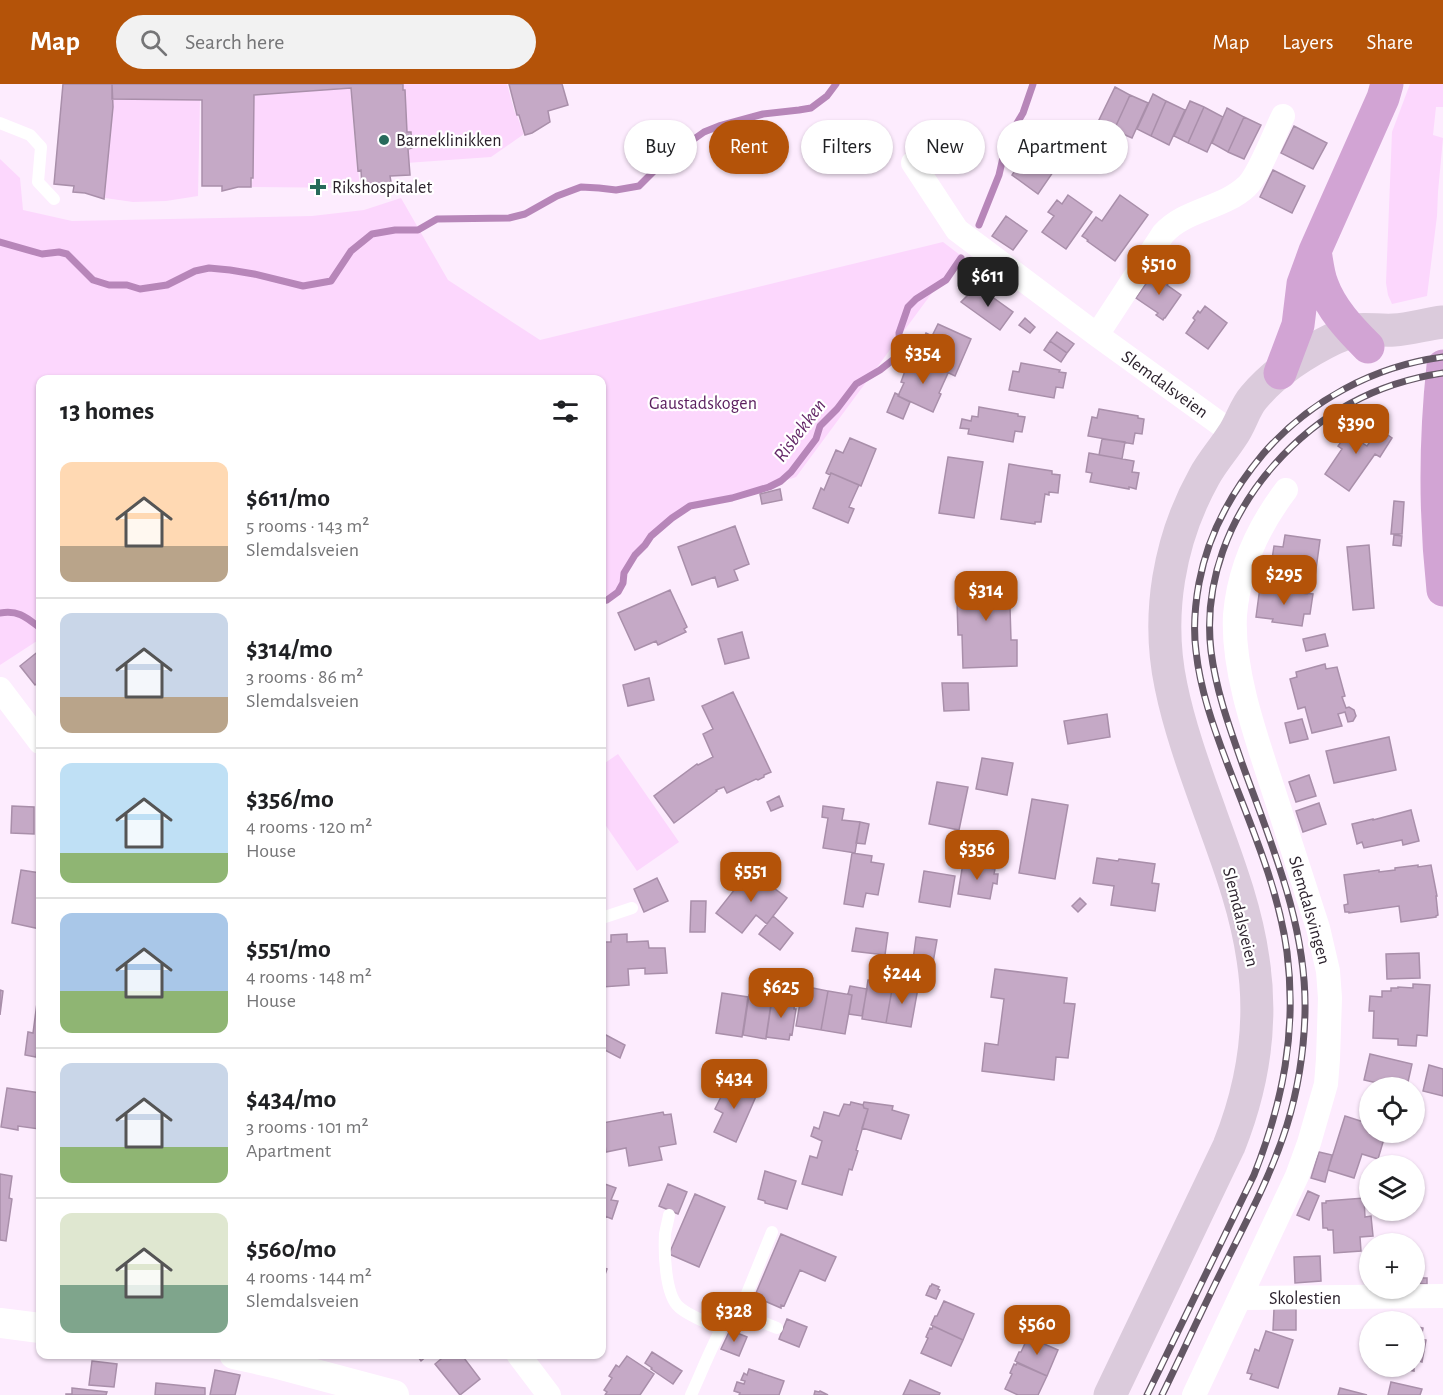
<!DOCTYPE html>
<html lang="en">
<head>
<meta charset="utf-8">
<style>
  :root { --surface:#fff; --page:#f2f2f2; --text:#202124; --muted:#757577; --line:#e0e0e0; --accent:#b45309 }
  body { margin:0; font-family:"Alegreya Sans",sans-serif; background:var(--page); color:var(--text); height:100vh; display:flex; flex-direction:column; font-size:22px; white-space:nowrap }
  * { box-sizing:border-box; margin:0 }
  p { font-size:20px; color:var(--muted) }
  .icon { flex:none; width:33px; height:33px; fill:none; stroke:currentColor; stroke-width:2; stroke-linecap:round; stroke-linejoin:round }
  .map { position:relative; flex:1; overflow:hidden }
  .sheet { position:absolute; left:36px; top:291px; width:570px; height:984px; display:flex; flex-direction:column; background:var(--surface); border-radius:12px; box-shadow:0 2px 4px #0004 }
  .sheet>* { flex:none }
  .hud { position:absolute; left:624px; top:36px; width:570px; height:54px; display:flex; gap:12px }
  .controls { position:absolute; left:1359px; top:993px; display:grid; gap:12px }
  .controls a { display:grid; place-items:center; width:66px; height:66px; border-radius:50%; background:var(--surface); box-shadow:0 2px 4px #0004; font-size:30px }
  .price { position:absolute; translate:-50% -51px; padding:0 14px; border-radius:12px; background:var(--accent); color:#fff; font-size:20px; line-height:39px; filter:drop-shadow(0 2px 3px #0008) }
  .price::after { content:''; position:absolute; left:50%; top:36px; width:18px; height:14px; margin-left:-9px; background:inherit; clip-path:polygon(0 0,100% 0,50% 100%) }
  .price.selected { background:#222; color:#fff }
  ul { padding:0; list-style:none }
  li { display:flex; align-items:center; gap:18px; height:150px; padding:0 24px }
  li+li { border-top:2px solid var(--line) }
  li span { display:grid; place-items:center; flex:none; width:168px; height:120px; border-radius:12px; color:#555 }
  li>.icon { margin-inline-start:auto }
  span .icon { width:72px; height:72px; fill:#fffc; stroke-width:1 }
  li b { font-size:26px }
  h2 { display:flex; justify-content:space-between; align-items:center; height:72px; padding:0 24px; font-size:26px }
  .tag { padding:0 21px; border-radius:27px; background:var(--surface); box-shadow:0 2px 4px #0004; font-size:21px; line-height:54px }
  .tag.selected { background:var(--accent); color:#fff }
  header { display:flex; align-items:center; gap:36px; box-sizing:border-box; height:84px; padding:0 30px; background:var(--accent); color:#fff }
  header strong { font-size:28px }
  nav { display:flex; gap:33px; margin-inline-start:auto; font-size:21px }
  .search { width:420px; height:54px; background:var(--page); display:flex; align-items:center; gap:15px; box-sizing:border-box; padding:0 21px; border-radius:33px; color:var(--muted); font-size:22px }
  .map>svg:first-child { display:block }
  .green { fill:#fcd7fd }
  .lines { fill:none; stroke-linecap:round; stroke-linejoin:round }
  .stream { stroke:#b786b9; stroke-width:7 }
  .building { fill:#c5a9c6; stroke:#a98faa; stroke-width:1.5 }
  .service { stroke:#fff; stroke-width:12 }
  .minor { stroke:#fff; stroke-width:24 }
  .tertiary { stroke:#fff; stroke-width:30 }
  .secondary { stroke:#dbcbdc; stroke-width:33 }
  .trunk { stroke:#d2a4d4; stroke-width:33 }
  .rail-casing { stroke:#635764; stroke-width:7 }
  .rail { stroke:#fff; stroke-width:4.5; stroke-dasharray:14; stroke-linecap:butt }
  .poi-dot { fill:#276a5b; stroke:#fff; stroke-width:2 }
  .labels { text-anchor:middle; stroke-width:4.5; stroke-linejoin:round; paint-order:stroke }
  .poi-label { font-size:18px; fill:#2c222d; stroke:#fff; text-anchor:start }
  .street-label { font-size:18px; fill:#2c222d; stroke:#fff }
  .park-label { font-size:18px; fill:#5c2160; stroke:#fff }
  .water-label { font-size:20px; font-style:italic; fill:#652969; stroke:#fff }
</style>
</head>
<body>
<header>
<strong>Map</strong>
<div class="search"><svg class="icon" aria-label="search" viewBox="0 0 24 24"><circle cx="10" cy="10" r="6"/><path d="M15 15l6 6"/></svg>Search here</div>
<nav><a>Map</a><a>Layers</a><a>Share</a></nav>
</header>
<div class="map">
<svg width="1443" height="1311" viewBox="0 0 1443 1311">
  <rect width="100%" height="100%" fill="#fdecfe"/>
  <path class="green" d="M399,0H507L515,29H516L524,50L491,73L406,79Z
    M1410,0H1443V23H1436L1433,51L1443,54L1438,108L1437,132L1427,212L1392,220L1388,211L1386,199L1392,48Z
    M350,2L357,84L358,85L360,104L251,103L253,94L251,10Z
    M108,14L200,15L198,112L166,117L133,118L98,113Z
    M0,75L20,94L23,126L72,137L312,132L364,126L401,114L448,196L540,256L943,158L960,171L796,393L732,414L690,422L672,433L651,451L645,461L635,471L624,489L623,499L618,508L607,516L602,517V296H40V555L0,581Z
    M618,670L679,758L637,787L602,736V681Z"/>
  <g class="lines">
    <path class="stream" d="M979,141L999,91L1007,56L1023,29L1033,0
      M0,158L42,170L59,168L67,170L93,196L109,201H127L140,205L167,201L195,187L209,184L230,186L254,190L303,202L331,197L351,167L372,150L395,146H418L437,135L509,134L525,130L557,112L581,103L599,104L616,106L639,102L655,86L664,73L687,60L704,48L719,42L763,30L799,26L811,24L827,12L836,0
      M602,517L607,516L618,508L623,499L624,489L635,471L645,461L651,452L672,434L690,422L732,414L769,403L781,397L791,388L816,355L820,342L837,325L856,300L880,286L894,275L900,262L899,249L908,223L916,215L946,196L961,174
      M0,529C19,526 26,533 40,544"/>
  </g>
  <path class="building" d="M63,0H112L113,23L104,115L85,109L73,108L74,102L54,100Z
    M112,0H403V6H405L407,48H411L412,64L408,65L410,91L390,92L391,98L370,104H362L361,86L358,87L351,4L254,11L253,94H251V103H238L222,107V102H202V16L112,15Z
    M509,0H562L568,21L548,27L550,38L532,49L525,51L519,31H517Z
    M1115,3L1130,11L1114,46L1098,38Z
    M1153,10L1166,17L1151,52L1137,45Z
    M1130,11L1148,19L1132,54L1114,46Z
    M1166,17L1185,26L1169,61L1151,52Z
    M1190,17L1204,23L1188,59L1174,52Z
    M1204,23L1223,33L1207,68L1188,59Z
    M1227,24L1244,33L1228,68L1212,59Z
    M1244,33L1261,41L1244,75L1228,68Z
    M1294,42L1327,59L1313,85L1281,69Z
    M1036,56L1062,75L1038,110L1012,91L1016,85L1013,83L1019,74L1022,76Z
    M1273,86L1305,102L1292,129L1260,113Z
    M1068,111L1092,128L1066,165L1042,148L1054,132L1048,128L1057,116L1062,120Z
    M1120,111L1148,131L1115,177L1087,157L1088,156L1082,152L1096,133L1102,137Z
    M1006,132L1027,147L1013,166L992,152Z
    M1152,191L1162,198L1166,192L1171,196L1167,201L1181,211L1165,234H1164L1163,236L1156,231L1158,229L1136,214Z
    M977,202L1013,228L1000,246L961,218Z
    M1205,222L1227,239L1208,265L1186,249L1195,236L1193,234L1198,227L1200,229Z
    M1025,234L1035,243L1030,249L1019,241Z
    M938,240L971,255L955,292L921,276L924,270L918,267L926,249L932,252Z
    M1057,248L1074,260L1067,269L1050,257Z
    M1050,257L1067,269L1061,278L1044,266Z
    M920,276L948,289L939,309L941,310L933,328L898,312L904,299L901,298L906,284L910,286L911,282L916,285Z
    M1021,279L1060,286L1059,288L1066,289L1063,304L1056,303L1054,314L1009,306L1013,287L1019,288Z
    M895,309L899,311L898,312L910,318L903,335L887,328Z
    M979,323L1018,330V332L1025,333L1022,348L1015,347L1013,358L968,350L969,345L960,344L962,335L971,337L972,332L978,333Z
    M1099,325L1138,332V334L1144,335L1142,350L1135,349L1133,360L1088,352L1092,333L1097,334Z
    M1356,337L1370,346L1361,358L1367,362L1379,345L1392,354L1380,373L1375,370L1349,407L1325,390L1342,365L1338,362Z
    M850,354L876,365L861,402L831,389L830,391L826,389L836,366L843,369Z
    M1102,355L1125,358L1122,375L1099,371Z
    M1089,369L1134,377L1132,388L1139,389L1136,405L1129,403V405L1090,398L1092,389L1086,388Z
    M948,373L983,378L974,434L939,429Z
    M1009,380L1052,387V390L1060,391L1058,409L1049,408V411L1045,410L1041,438H1035V440L1001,435Z
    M831,389L859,401L849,423L854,425L848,439L813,424L821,404L824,406Z
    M780,405L782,416L762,420L760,410Z
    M1394,417L1404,418L1402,450H1391Z
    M735,442L749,480L734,486L738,496L718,503L715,493L692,501L678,463Z
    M1285,451L1320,456L1314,500L1308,499L1307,510L1277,505L1279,483L1271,482L1274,462L1283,463Z
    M1394,451L1402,452L1401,462L1393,461Z
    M1369,461L1374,524L1353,526L1347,463Z
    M1009,491L1011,556H1017V582L963,584L962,551H958L957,516H961L960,493Z
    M1260,503L1313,510L1310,530H1304L1302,542L1272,538L1273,535L1256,533Z
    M670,506L687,543L684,545L686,548L658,561L656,557L635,566L618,529Z
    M742,548L749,574L725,580L718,555Z
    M1325,550L1328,562L1306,567L1303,555Z
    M40,566V597L35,601L20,582Z
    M1325,580L1326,585L1337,583L1345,612L1342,613L1346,624L1349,623L1354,626L1356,632L1353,637L1348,638L1345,628L1338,630L1342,642L1312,649L1305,623L1298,625L1290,595L1297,593L1296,588Z
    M649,594L654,616L628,622L623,601Z
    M942,599H968L969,626L944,627Z
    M733,608L771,688L764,691V693L758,696L756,695L727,709L724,703L716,706L717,707L674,739L654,712L697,680L698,681L713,673L703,650L713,645L702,622Z
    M1107,630L1110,653L1068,660L1064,637Z
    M1302,635L1308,655L1290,659L1285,639Z
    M1389,653L1396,686L1334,699L1326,667Z
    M982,674L1013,679L1007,711L976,705Z
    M1309,691L1316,712L1296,718L1289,698Z
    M937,698L968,703L959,746L929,740Z
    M779,712L783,722L771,727L767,718Z
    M1032,715L1068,721L1055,795L1019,789Z
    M1319,719L1326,740L1303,748L1296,727Z
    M12,722L34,723V750L11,749Z
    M823,722L844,725L842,736L860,738L855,769L823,764L828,734L822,733Z
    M1411,726L1419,757L1403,761L1402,756L1364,764L1362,758L1357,760L1352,740L1373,735V736Z
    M860,738L869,740L865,760L856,759Z
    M852,769L872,772L871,778L884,780L878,811L866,809L863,823L844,820Z
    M1097,774L1118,777L1119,775L1155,780L1152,799L1159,800L1155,827L1111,821L1114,802L1093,799Z
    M963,779L995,785L994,790H998L997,800L993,799L990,815L958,810Z
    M1418,781V783L1431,781L1437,812H1436L1438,831L1436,832V833L1401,838L1399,822L1349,829V828H1345L1344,821L1348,820L1344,791L1379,786V788L1395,786V784Z
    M21,786L40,789V845L12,839Z
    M750,786L787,814L767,840L756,831L742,849L716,829Z
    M924,787L955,792L950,823L919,818Z
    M657,794L668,817L644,828L634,805Z
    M1080,814L1086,820L1078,828L1072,822Z
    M691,817H706L705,848H690Z
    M773,832L793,849L780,866L759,850Z
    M856,844L888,849L885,871L852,867Z
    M627,850V858L648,857L649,864H665L667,889L645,890V884L628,885L629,901L602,903V860H604V858H611V851Z
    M916,853L937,856L933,879L913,876Z
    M1419,869L1420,894L1387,895L1386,870Z
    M995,885L1067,894L1064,919L1075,920L1068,974L1056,973L1054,996L982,987L985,959L998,961L1004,915L991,913Z
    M868,896L893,900L886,939L862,935Z
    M893,900L918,904L911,943L886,939Z
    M1413,900L1430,901L1427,952L1417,951L1416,962L1398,961V955L1373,954L1374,927H1369L1370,912L1382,913V907H1391V904H1398V903L1413,904Z
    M803,902L828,907L821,946L796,942Z
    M850,902L867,905L862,932L849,930L852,911L848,910Z
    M0,906L3,907L0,931Z
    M828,907L852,911L845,950L821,946Z
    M722,909L748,913L742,953L716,949Z
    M749,911L772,915L766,955L743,951Z
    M772,913L795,917L794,925H796L792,951L790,950L789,956L766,953Z
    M37,919H40V960H38L36,973L25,971L28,948L33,949Z
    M606,951L625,961L620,974L605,966L602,967V952Z
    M1370,970L1412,980L1408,998L1397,995L1395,1003L1364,996Z
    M1429,981L1443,985V1012L1423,1007Z
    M729,997L757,1010L736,1058L714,1048L723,1029L715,1025Z
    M7,1004L40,1009V1033L39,1045L18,1042V1046L1,1043Z
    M851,1018L863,1021L864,1024L868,1025L856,1066L858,1067L852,1086L849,1085L842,1111L802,1100L810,1072L817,1074L822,1057L811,1052L814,1043L819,1045L824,1028L839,1032L844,1020L850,1021Z
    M864,1018L893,1022L892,1026L909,1031L901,1055L862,1044L868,1025L864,1024L863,1021Z
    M663,1028L664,1031L671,1030L676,1060L659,1063L662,1076L629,1082L626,1064L606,1068L602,1039Z
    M1345,1032L1370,1040V1048H1386L1378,1075L1362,1070L1354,1094L1328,1086Z
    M1319,1068L1332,1071L1325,1098L1311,1094Z
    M765,1087L796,1097L787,1125L765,1119V1117L758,1115Z
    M0,1090L12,1092L9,1114L12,1115L6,1157L0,1156Z
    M602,1099L616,1104L611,1116L618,1117L612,1135L605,1132L602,1143Z
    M668,1100L687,1108L678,1130L659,1122Z
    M1308,1107L1319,1112L1309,1136L1297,1131Z
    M695,1110L725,1123L699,1183L669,1170Z
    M1364,1114L1365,1133L1371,1132L1373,1152L1360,1153L1361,1167L1334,1169L1333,1146H1328L1327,1144H1323L1322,1119H1326V1117Z
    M781,1150L836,1173L825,1197L800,1186L784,1222L781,1221V1224L760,1215L762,1211L756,1209Z
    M1320,1172L1321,1197L1295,1199L1294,1173Z
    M602,1183L607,1185L602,1199Z
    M1414,1194H1427V1200L1414,1199Z
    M932,1200L939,1203L938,1205L940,1206L936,1215L926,1211L930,1202H931Z
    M944,1217L974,1230L963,1256L931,1241L935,1232H937Z
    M1274,1225H1296V1246H1273Z
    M787,1235L807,1243L799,1263L779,1255Z
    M933,1242L963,1256L951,1282L921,1269L928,1254L926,1253L930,1244L932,1245Z
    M1414,1242L1423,1244L1421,1255L1426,1256L1422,1278L1416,1276L1414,1282Z
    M730,1246L747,1253L739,1272L721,1265Z
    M1266,1247L1293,1256L1278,1304L1250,1295L1252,1290L1247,1289L1255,1265L1259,1267Z
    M1028,1253L1058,1266L1047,1292L1015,1277L1019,1268H1021Z
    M652,1268L682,1287L673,1300L651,1285L652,1284L645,1279Z
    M416,1270H429L421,1277Z
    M447,1270H461L480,1295L460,1311L435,1280Z
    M627,1272L654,1290L640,1311H605L607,1308L604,1306L612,1294L609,1292L616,1281L619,1283Z
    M92,1277L117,1280L114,1303L89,1301Z
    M1017,1279L1047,1292L1038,1311H1018L1005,1305L1012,1290L1010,1289L1014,1280L1016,1281Z
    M1385,1282H1414V1287L1408,1286L1406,1288L1400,1286L1399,1284L1396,1283L1395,1290L1384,1287Z
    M749,1285L784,1297L779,1311H739L740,1309L734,1307L737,1298L744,1300L745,1297L741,1296L744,1289L747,1291Z
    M215,1286L240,1291L235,1311H210Z
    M910,1296L940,1309L939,1311H903Z
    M1391,1298L1422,1305L1420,1311H1388Z
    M156,1299L205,1304V1311H155Z
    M72,1304L107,1308L106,1311H66V1310H72Z
    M1340,1304L1367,1311H1338Z
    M815,1307L819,1308L820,1307L828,1311H814Z"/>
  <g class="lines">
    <path class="service" d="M0,39L30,51L41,63L38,98L54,115
      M602,834L632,824
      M669,1131C668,1137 666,1144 665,1150C664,1168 665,1211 679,1223C689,1232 708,1239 721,1245
      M735,1227L777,1244
      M691,1311C702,1287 712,1261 725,1238C731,1228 740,1222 746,1212L772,1148"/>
    <path class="minor" d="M913,79L957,146L1097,251L1234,350
      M1097,251L1163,150C1185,125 1223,125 1247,102C1259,91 1275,48 1283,32
      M0,605L40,658
      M1240,1214L1443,1212
      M518,1270L549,1311
      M1194,1311L1297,1092L1309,1059L1326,1000L1328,975L1330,914L1328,887L1318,844C1303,797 1288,751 1273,705C1256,653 1232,586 1235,531C1239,483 1258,443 1286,406"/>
    <path class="tertiary" d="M0,1239L40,1244
      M234,1270L274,1279L394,1311"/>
    <path class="secondary" d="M1110,1311L1229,1062C1253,1002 1263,939 1253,875C1246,825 1228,778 1211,731C1196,689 1180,646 1171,602C1156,531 1169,456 1204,393C1212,378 1223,366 1232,352C1241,340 1244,324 1254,313C1275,288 1306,268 1335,254C1341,252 1347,248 1353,246C1367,244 1380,247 1394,246C1410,245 1426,240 1443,238"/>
    <path class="trunk" d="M1315,167C1317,178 1318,190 1322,200C1331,225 1350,245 1368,263
      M1443,282C1435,357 1435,432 1443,506
      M1280,289L1298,241L1303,200L1315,167L1383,14L1387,0"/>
    <g class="rail-casing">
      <path id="rail" d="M1147,1311L1254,1091C1283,1018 1297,947 1287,868C1278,802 1250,740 1227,679C1213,642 1200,605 1196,567C1193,544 1195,521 1199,499C1208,450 1232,407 1263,370C1309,317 1374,282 1443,273
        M1162,1311C1182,1270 1201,1228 1221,1188C1245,1140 1271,1092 1287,1041C1298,1005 1304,967 1305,929C1307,842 1272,762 1243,682C1230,645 1216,607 1211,567C1203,499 1229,432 1274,381C1319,330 1376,299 1443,289"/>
    </g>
    <use href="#rail" class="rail"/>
  </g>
  <g class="poi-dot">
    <circle cx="384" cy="56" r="6"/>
    <path d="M315 94h6v6h6v6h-6v6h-6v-6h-6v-6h6z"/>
  </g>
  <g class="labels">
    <g class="poi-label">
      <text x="396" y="62">Barneklinikken</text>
      <text x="332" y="109">Rikshospitalet</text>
    </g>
    <g class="street-label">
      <text transform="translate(1165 300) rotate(36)" y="6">Slemdalsveien</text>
      <text transform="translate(1310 826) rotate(74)" y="6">Slemdalsvingen</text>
      <text transform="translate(1241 833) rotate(76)" y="6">Slemdalsveien</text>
      <text x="1305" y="1220">Skolestien</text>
    </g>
    <g class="park-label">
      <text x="703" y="325">Gaustadskogen</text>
    </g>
    <g class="water-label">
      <text transform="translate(799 346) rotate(-53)" y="7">Risbekken</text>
    </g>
  </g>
</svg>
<div class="controls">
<a><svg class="icon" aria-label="locate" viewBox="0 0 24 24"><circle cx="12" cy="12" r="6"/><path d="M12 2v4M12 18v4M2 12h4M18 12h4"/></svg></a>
<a><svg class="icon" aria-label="layers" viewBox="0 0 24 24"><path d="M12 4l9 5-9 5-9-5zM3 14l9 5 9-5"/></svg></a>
<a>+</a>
<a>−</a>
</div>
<b class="price" style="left:1159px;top:212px">$510</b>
<b class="price selected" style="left:988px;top:224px">$611</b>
<b class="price" style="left:923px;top:301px">$354</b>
<b class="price" style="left:1356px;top:371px">$390</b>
<b class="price" style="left:1284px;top:522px">$295</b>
<b class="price" style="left:986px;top:538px">$314</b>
<b class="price" style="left:977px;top:797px">$356</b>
<b class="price" style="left:751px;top:819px">$551</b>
<b class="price" style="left:902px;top:921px">$244</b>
<b class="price" style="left:781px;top:935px">$625</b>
<b class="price" style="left:734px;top:1026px">$434</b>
<b class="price" style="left:734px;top:1259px">$328</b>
<b class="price" style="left:1037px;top:1272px">$560</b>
<div class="hud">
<a class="tag">Buy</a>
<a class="tag selected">Rent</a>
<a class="tag">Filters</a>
<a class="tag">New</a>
<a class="tag">Apartment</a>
</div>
<section class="sheet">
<h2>13 homes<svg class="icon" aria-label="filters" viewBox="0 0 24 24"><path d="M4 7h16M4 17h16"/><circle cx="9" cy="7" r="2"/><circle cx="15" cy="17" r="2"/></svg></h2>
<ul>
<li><span style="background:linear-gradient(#ffd9b3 70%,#b9a48a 0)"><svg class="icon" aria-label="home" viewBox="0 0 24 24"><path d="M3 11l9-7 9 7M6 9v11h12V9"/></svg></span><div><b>$611/mo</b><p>5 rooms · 143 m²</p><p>Slemdalsveien</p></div></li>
<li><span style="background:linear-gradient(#c9d6e8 70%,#b9a48a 0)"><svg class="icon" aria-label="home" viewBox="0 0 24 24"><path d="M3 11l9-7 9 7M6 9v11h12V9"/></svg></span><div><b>$314/mo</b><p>3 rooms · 86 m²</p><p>Slemdalsveien</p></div></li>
<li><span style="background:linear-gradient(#bfe0f5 75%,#8fb573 0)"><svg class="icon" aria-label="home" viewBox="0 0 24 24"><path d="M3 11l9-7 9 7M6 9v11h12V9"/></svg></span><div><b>$356/mo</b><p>4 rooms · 120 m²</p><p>House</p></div></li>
<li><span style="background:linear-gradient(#a9c7e8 65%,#8fb573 0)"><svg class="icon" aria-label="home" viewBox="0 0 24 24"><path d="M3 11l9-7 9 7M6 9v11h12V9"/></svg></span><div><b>$551/mo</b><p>4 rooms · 148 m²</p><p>House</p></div></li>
<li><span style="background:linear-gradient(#c9d6e8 70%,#8fb573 0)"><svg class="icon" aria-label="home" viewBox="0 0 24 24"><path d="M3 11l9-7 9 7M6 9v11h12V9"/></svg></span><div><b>$434/mo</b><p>3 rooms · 101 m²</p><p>Apartment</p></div></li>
<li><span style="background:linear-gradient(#dfe7d0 60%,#7fa58c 0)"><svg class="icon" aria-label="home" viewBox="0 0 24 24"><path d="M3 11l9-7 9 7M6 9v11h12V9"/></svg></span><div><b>$560/mo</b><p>4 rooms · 144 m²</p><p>Slemdalsveien</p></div></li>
</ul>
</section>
</div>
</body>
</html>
